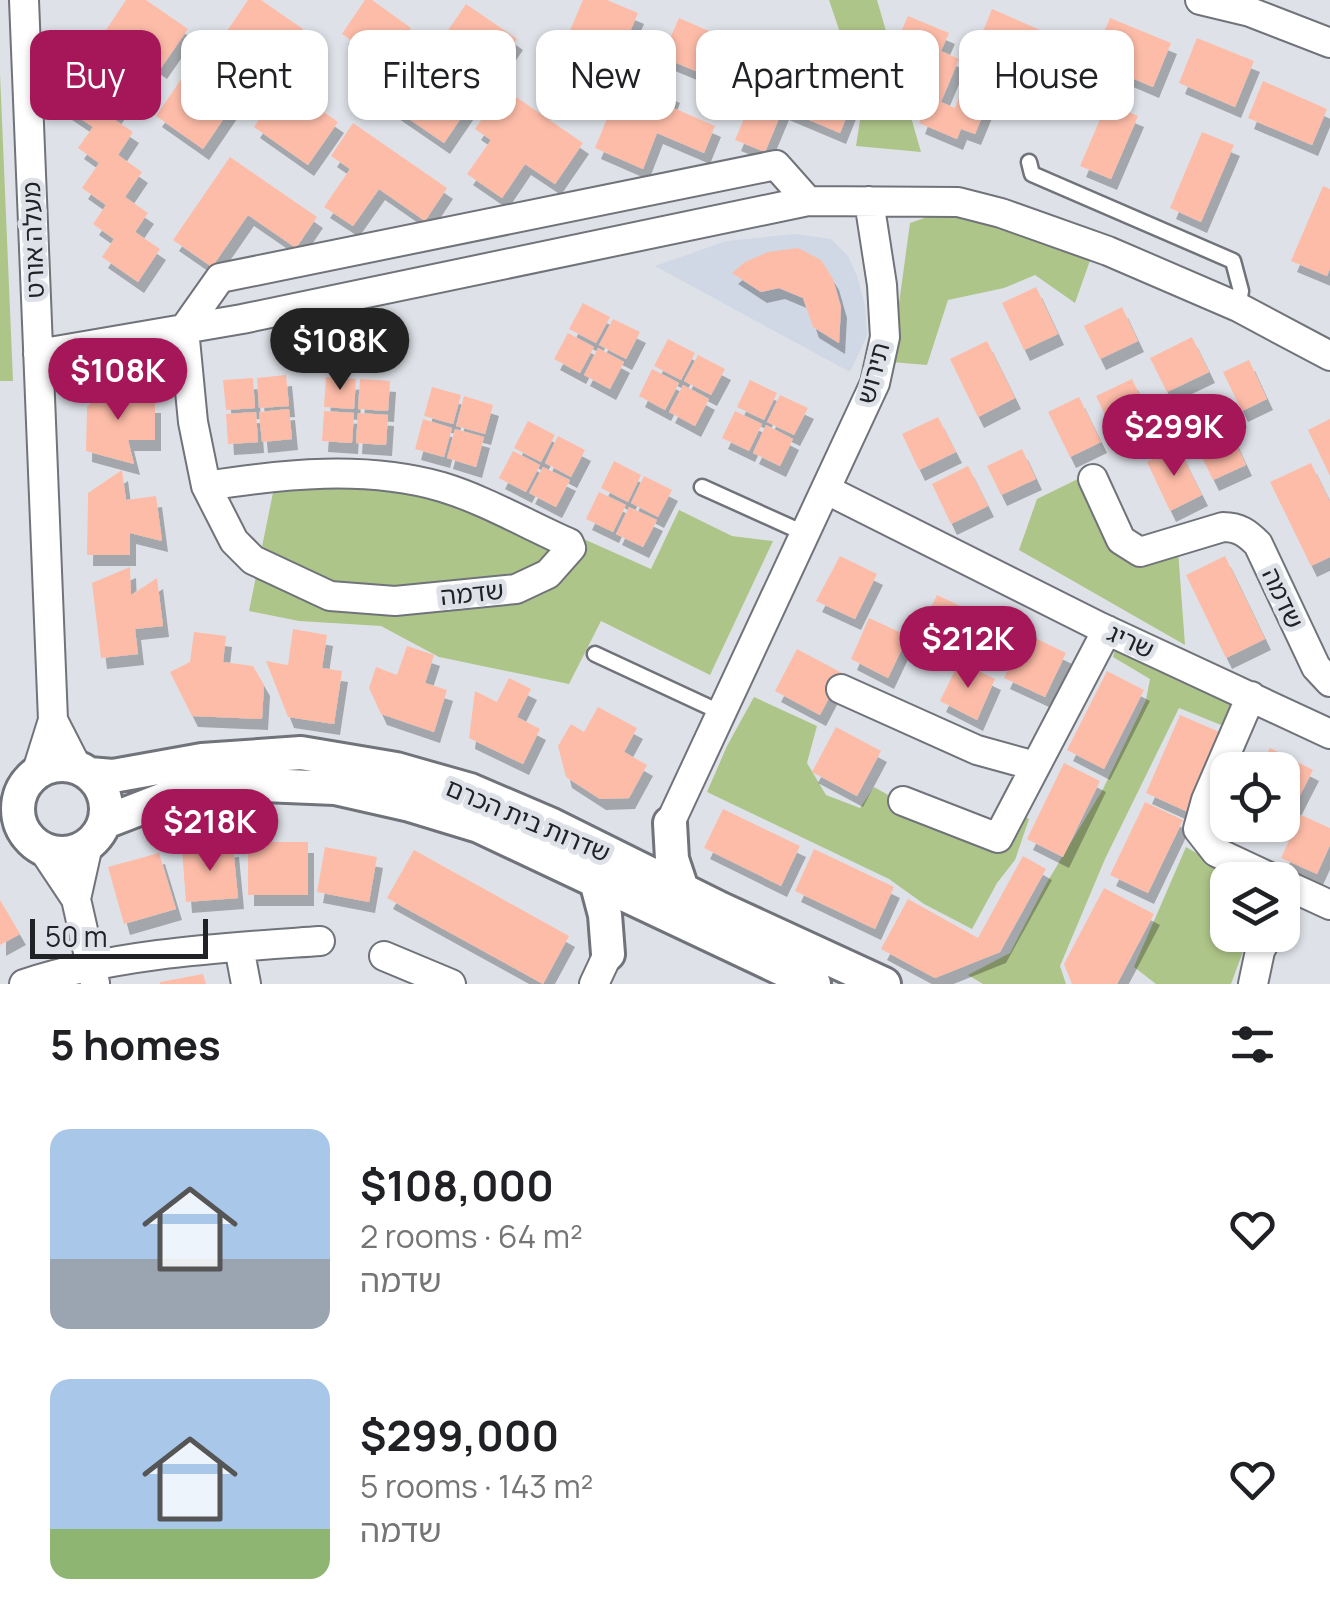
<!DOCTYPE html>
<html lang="en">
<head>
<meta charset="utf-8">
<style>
  :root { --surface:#fff; --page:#f2f2f2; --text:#202124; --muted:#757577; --accent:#a61759 }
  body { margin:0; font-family:Manrope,"Noto Sans Hebrew",sans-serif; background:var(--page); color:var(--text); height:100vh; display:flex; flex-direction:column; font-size:38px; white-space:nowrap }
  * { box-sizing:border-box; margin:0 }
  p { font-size:32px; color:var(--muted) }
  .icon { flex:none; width:55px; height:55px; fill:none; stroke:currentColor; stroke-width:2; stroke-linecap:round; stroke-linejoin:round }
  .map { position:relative; height:984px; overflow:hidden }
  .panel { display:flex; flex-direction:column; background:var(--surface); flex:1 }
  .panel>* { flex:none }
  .banner { position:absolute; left:30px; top:30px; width:1270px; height:90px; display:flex; gap:20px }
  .tools { position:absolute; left:1210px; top:752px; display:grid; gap:20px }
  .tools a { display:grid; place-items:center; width:90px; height:90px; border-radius:20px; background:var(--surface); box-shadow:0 2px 8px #0004; font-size:50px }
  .scale { position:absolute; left:30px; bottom:25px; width:178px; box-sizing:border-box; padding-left:10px; border:5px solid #212225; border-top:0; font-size:28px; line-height:35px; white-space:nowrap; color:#212225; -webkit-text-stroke:8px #dee2e8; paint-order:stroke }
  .price { position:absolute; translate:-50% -85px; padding:0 22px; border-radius:35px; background:var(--accent); color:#fff; font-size:32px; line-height:65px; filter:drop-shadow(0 2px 5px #0008) }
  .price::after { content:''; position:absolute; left:50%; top:60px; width:30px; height:22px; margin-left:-15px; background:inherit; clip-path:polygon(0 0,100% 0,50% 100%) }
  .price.active { background:#222; color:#fff }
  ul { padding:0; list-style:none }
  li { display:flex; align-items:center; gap:30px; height:250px; padding:0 50px }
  li span { display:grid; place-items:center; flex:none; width:280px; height:200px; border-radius:20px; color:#555 }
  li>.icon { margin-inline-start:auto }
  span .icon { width:120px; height:120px; fill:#fffc; stroke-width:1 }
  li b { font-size:42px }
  h2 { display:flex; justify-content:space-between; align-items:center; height:120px; padding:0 50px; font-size:42px }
  .tag { padding:0 35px; border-radius:20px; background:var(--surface); box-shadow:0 2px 8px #0004; font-size:35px; line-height:90px }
  .tag.active { background:var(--accent); color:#fff }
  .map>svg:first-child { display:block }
  .built { fill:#cfd8e4 }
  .green { fill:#aec589 }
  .building { fill:#fdbca8; filter:url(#shadow) }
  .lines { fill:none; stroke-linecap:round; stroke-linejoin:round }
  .service-casing { stroke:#707379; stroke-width:19 }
  .minor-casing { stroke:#707379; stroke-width:32 }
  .tertiary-casing { stroke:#707379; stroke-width:38 }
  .service { stroke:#fff; stroke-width:14 }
  .minor { stroke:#fff; stroke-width:28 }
  .tertiary { stroke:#fff; stroke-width:32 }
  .labels { text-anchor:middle; stroke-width:10; stroke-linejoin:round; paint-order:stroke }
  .street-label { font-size:25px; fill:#212225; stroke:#dee2e8 }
</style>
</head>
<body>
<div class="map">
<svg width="1330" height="984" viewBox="0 0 1330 984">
  <defs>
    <filter id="shadow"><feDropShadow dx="6" dy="11" stdDeviation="0" flood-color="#0004"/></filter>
  </defs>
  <rect width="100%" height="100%" fill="#dee2e8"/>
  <path class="built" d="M795,234L831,239L848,256L857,276L865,305L867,336L850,372L655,266L726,241Z"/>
  <path class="green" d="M829,0H877L921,152L856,146L863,101Z
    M0,73L13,381H0Z
    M944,211L1093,252L1075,303L1035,275L1004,288L948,300L927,365L891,362L910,223Z
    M279,463L451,480L651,569L679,510L732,536L773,541L710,675L601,621L569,684L439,657L381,626L299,621L249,611Z
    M1084,476L1118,547L1178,550L1185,645L1019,550L1037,499Z
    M1117,641L1239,702L1226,727L1179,708L1105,859L1060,966L1066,984H983L968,975L1010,953L1046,884L1103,789L1146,700L1150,679L1113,657Z
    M754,697L817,726L807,763L826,795L860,808L874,787L938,823L995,845L1017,812L1029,819L1015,860L997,883L972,929L924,904L889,879L707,792L727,746Z
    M1186,847L1243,880H1228V935H1249L1231,984H1156L1134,967Z"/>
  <path class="building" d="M126,0H146L188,29L161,68L106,30Z
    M248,0H261L303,29L275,69L225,34Z
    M365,0H372L411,28L387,64L342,34Z
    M583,0H607L638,13L611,76L560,54Z
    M466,4L517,39L491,77L440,42Z
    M992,9L1054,36L1040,70L978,44Z
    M908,16L949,33L941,51L959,59L941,102L955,108L968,77L994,88L975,134L961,129L957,139L919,123L929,97L903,86L914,58L893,50Z
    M679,18L732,41L715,79L662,57Z
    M1110,18L1171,43L1153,87L1092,61Z
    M1197,38L1254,61L1235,107L1179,83Z
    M761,42L803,60L796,77L853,101L840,133L783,109L765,152L735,140L759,83L746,78Z
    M86,61L130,92L112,118L133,132L118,155L142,172L125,197L148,213L135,232L160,249L138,282L102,257L114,239L93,224L106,205L82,188L99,163L78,148L93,127L57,103Z
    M423,64L474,99L444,143L393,108Z
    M626,72L674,92L669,106L715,126L704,153L657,133L643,169L595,148Z
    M184,75L231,108L203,149L156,116Z
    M1263,81L1327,109L1312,145L1248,118Z
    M283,84L338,122L308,165L254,127Z
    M503,88L583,143L555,184L525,164L502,198L467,174L491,140L475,129Z
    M1107,103L1138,116L1111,179L1080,166Z
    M353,123L447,188L425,221L379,189L353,226L324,207L350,169L331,156Z
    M1202,132L1234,145L1201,222L1170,208Z
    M230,157L317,217L296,248L248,215L212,267L173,240Z
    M1323,186L1330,189V268L1327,276L1291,261Z
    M798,248L821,260L833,279L841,307L839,343L813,327L803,298L779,288L761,292L732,273L745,262L768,252Z
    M1036,287L1058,334L1024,350L1002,303Z
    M583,303L610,317L596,343L569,329Z
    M1122,307L1138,341L1100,359L1084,326Z
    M613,319L640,332L626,359L599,345Z
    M568,333L594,347L580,373L554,359Z
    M1192,337L1209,372L1167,392L1150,358Z
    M668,339L695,353L681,380L654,366Z
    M987,341L1015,398L978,417L950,359Z
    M598,348L624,362L610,389L584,375Z
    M698,355L725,369L711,395L684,381Z
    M1249,360L1267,399L1242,411L1223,372Z
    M652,369L679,383L665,410L639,396Z
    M122,372V402H155V440H128L134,464L86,451L87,407Z
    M286,375L289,406L259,408L257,378Z
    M326,377L356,379L354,409L324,407Z
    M253,378L255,408L226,410L223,380Z
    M360,379L390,381L388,411L358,409Z
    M1132,379L1149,415L1113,432L1096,396Z
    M750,380L777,393L764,420L737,407Z
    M683,385L709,399L695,426L669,412Z
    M432,387L461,395L453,424L424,416Z
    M780,395L808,408L794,435L767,422Z
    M464,396L493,405L485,434L456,426Z
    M1079,397L1101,442L1070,457L1048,412Z
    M289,409L292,439L262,442L259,412Z
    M324,411L354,413L352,443L322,441Z
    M735,411L762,424L749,451L722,438Z
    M256,412L258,442L228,444L226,414Z
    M358,413L388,415L386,445L356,443Z
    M938,417L956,452L919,470L902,434Z
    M423,419L452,428L444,457L415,449Z
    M1330,419V476L1308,430Z
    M528,421L555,435L541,462L514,448Z
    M766,425L793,439L780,466L753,453Z
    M455,429L484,437L476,467L447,458Z
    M1232,435L1246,465L1213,480L1199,451Z
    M558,436L585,450L571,477L545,463Z
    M1178,447L1202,495L1170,511L1147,462Z
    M1022,449L1036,479L1001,495L987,466Z
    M513,451L540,465L526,492L499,478Z
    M614,461L641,475L628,502L601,488Z
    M1311,463L1330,502V557L1311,566L1270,482Z
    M968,466L988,506L951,524L932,484Z
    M543,467L570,480L556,507L529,493Z
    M122,470L126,500L156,496L162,541L130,533V555H87L88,493Z
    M644,476L672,490L658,517L631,503Z
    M599,492L626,505L613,532L586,519Z
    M629,507L657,520L643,547L616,534Z
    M840,556L877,574L855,619L816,601Z
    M1225,556L1265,639L1226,658L1186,575Z
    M130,567L131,595L157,578L163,626L135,629L138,654L101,658L92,583Z
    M937,595L971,611L951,654L916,639Z
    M869,618L908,636L888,678L851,659Z
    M293,629L327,635L322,668L342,671L334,724L288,717L266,661L288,665Z
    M194,632L226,636L223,662L253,666L264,685L262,719L192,716L170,672L190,662Z
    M1025,633L1066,653L1045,697L1004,678Z
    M407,646L434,655L425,683L447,690L434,732L381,714L369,688L376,667L397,675Z
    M797,649L842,673L820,715L775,691Z
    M959,662L995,679L977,720L940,701Z
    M1107,671L1144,690L1104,769L1067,750Z
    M509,678L531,689L517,717L540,729L523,764L469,738L475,691L497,702Z
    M598,707L637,728L624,752L647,765L629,798L600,799L566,777L558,746L571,724L584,732Z
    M1180,715L1222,733L1188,812L1146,793Z
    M836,727L881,751L857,796L812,772Z
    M1270,748L1313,770L1291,813L1282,809V770H1259Z
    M1064,763L1100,781L1063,857L1027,839Z
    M1145,802L1183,820L1148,893L1110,875Z
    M723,809L800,846L781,886L704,848Z
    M1301,815L1330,828V845L1317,874L1281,858Z
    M248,842H308V895H248Z
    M233,846L238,898L186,902L182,850Z
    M325,847L377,857L369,902L317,892Z
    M814,849L894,887L875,929L795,891Z
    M414,850L569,936L543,984L387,898Z
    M159,853L176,909L124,924L108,867Z
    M1023,856L1046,869L1000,952L935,978L881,949L908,899L978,938Z
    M1104,888L1154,914L1117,984H1072L1064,964Z
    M0,900L20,934L0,945Z
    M203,974L206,984H160V982Z"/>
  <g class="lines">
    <g class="service-casing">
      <path id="service" d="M1029,162L1032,174L1233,261L1241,291L1238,307
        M702,487L806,534
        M595,654L722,713"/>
    </g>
    <g class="minor-casing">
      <path id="minor" d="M24,0L53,720L37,771
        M1200,0L1250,12L1330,43
        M38,354L242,319L808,201L958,202L1001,213L1108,251L1238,307L1330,356
        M1093,479L1121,540L1140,552L1223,527C1239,527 1247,533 1258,544L1316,667L1330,682
        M206,486C283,474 365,465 442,487C485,500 528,525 569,543L571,548L548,574L516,589L395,601L330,596L253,560L234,541L206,486L193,422L184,329L220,278L776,165L808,201
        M827,490L1100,627L1330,734
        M841,689L977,750L1035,766
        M1251,696L1206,800L1198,829L1216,852L1276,880
        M53,720L77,767
        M903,801L998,838L1107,630
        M670,823L875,383L885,337L882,285L869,201
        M88,845L76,899L95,983
        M42,848L76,899
        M1282,883L1330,905
        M239,947L246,984
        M384,956L451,984
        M24,984C118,953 221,948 320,941
        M594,984L608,954
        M1253,984L1260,951L1268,935"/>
    </g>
    <g class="tertiary-casing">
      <path id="tertiary" d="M18 809a44 44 0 1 1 88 0a44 44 0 1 1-88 0Z
        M89,774L113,776L202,760L301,753L396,769L470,790L552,825L721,909L884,984
        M105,822L185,791L263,785L335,788L410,805L479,826L814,984
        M670,823L672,859L682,889
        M596,881L605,915L608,954"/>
    </g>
    <use href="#service" class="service"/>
    <use href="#minor" class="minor"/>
    <use href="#tertiary" class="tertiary"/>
  </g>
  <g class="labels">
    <g class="street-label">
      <text transform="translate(33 240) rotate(-92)" y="9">מעלה אורט</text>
      <text transform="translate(873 373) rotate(-75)" y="9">תירוש</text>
      <text transform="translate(472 593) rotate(-6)" y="9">שדמה</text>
      <text transform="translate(1283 598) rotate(65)" y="9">שדמה</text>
      <text transform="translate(1131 641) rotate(25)" y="9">שריג</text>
      <text transform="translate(528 820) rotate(23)" y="9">שדרות בית הכרם</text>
    </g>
  </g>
</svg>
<div class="tools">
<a><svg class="icon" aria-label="locate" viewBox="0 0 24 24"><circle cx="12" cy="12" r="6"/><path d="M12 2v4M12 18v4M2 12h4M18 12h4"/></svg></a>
<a><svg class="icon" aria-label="layers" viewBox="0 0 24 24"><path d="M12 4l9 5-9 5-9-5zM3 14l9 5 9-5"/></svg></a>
</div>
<div class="scale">50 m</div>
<b class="price active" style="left:340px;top:393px">$108K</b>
<b class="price" style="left:118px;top:423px">$108K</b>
<b class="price" style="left:1174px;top:479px">$299K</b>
<b class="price" style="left:968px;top:691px">$212K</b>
<b class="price" style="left:210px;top:874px">$218K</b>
<div class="banner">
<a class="tag active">Buy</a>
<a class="tag">Rent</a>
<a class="tag">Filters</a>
<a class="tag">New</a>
<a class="tag">Apartment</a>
<a class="tag">House</a>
</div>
</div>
<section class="panel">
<h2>5 homes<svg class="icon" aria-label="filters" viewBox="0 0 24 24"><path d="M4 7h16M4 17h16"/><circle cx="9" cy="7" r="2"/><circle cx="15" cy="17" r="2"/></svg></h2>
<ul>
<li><span style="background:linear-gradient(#a9c7e8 65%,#9aa5b1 0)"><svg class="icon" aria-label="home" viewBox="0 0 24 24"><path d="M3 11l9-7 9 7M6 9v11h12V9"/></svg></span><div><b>$108,000</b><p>2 rooms · 64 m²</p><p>שדמה</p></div><svg class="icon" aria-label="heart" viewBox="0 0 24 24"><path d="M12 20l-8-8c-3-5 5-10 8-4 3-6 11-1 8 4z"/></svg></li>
<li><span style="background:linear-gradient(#a9c7e8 75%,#8fb573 0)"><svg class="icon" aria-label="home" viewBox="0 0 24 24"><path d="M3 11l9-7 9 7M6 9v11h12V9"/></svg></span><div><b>$299,000</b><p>5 rooms · 143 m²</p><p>שדמה</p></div><svg class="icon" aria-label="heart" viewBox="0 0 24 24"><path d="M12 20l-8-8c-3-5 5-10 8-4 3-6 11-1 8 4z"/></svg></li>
</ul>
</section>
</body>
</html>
